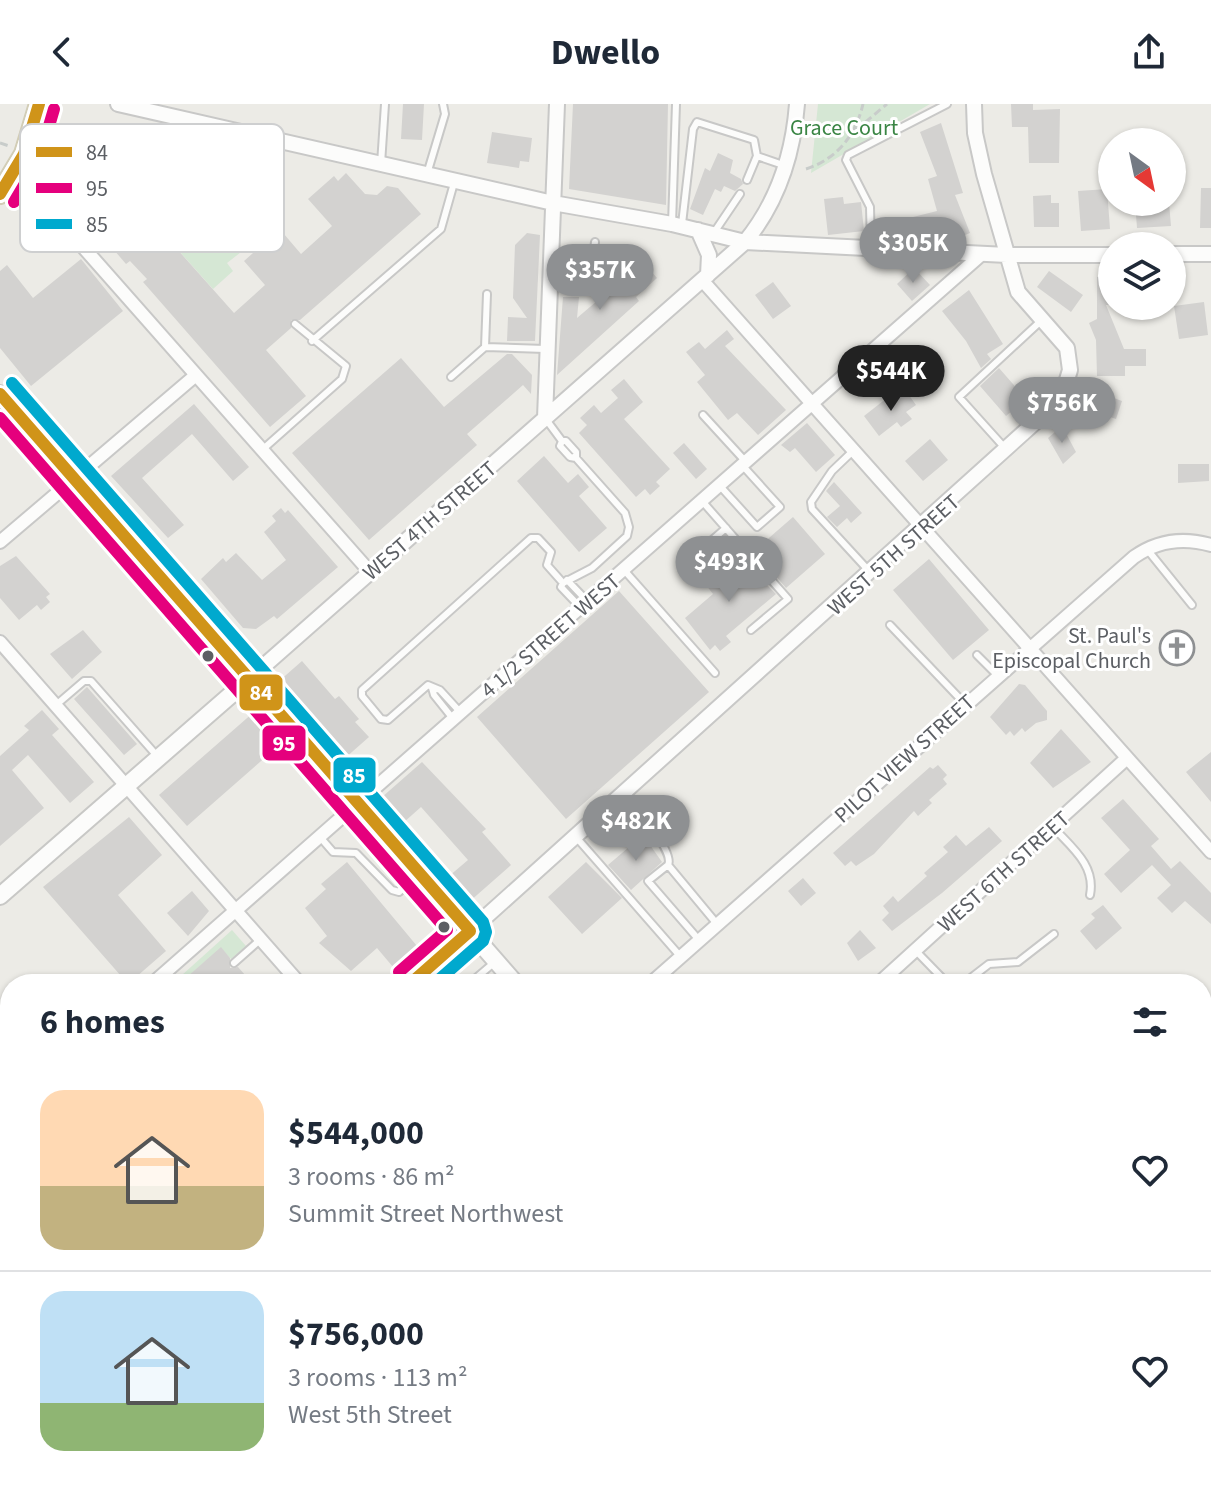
<!DOCTYPE html>
<html lang="en">
<head>
<meta charset="utf-8">
<style>
  :root { --surface:#fff; --page:#f6f6f7; --text:#1f2937; --muted:#747a83; --line:#e0e1e3; --accent:#8e9092 }
  body { margin:0; font-family:"Source Sans 3",sans-serif; background:var(--page); color:var(--text); height:100vh; display:flex; flex-direction:column; font-size:30px; white-space:nowrap }
  * { box-sizing:border-box; margin:0 }
  p { font-size:26px; color:var(--muted) }
  .icon { flex:none; width:44px; height:44px; fill:none; stroke:currentColor; stroke-width:2; stroke-linecap:round; stroke-linejoin:round }
  .map { position:relative; flex:1; overflow:hidden }
  .drawer { position:absolute; left:0px; top:870px; width:1212px; height:512px; display:flex; flex-direction:column; background:var(--surface); border-radius:32px 32px 0 0; box-shadow:0 2px 6px #0004 }
  .drawer>* { flex:none }
  .needle { width:52px; rotate:147deg }
  .controls { position:absolute; left:1098px; top:24px; display:grid; gap:16px }
  .controls a { display:grid; place-items:center; width:88px; height:88px; border-radius:50%; background:var(--surface); box-shadow:0 2px 6px #0004; font-size:40px }
  .price { position:absolute; translate:-50% -68px; padding:0 18px; border-radius:28px; background:var(--accent); color:#fff; font-size:26px; line-height:52px; filter:drop-shadow(0 2px 4px #0008) }
  .price::after { content:''; position:absolute; left:50%; top:48px; width:24px; height:18px; margin-left:-12px; background:inherit; clip-path:polygon(0 0,100% 0,50% 100%) }
  .price.current { background:#222; color:#fff }
  ul { padding:0; list-style:none }
  li { display:flex; align-items:center; gap:24px; height:200px; padding:0 40px }
  li+li { border-top:2px solid var(--line) }
  li span { display:grid; place-items:center; flex:none; width:224px; height:160px; border-radius:24px; color:#555 }
  li>.icon { margin-inline-start:auto }
  span .icon { width:96px; height:96px; fill:#fffc; stroke-width:1 }
  li b { font-size:34px }
  h2 { display:flex; justify-content:space-between; align-items:center; height:96px; padding:0 40px; font-size:34px }
  header { display:flex; justify-content:space-between; align-items:center; height:104px; padding:0 40px; background:var(--surface); font-size:36px; font-weight:700 }
  .map>svg:first-child { display:block }
  .green { fill:#d5e7d4 }
  .building { fill:#d3d2d0 }
  .lines { fill:none; stroke-linecap:round; stroke-linejoin:round }
  .service-casing { stroke:#c8c8c7; stroke-width:10 }
  .minor-casing { stroke:#c8c8c7; stroke-width:16 }
  .tertiary-casing { stroke:#c8c8c7; stroke-width:18 }
  .secondary-casing { stroke:#c8c8c6; stroke-width:20 }
  .primary-casing { stroke:#d2cdb6; stroke-width:22 }
  .path { stroke:#c8ccca; stroke-width:3; stroke-dasharray:8 4; stroke-linecap:butt }
  .service { stroke:#fcfcfb; stroke-width:6 }
  .minor { stroke:#fcfcfb; stroke-width:12 }
  .tertiary { stroke:#fcfcfb; stroke-width:14 }
  .secondary { stroke:#fcfcfb; stroke-width:16 }
  .primary { stroke:#f2f1e8; stroke-width:18 }
  .bus-1-casing { stroke:#fff; stroke-width:18 }
  .bus-2-casing { stroke:#fff; stroke-width:18 }
  .bus-3-casing { stroke:#fff; stroke-width:18 }
  .bus-1 { stroke:#d09419; stroke-width:12 }
  .bus-2 { stroke:#e5007d; stroke-width:12 }
  .bus-3 { stroke:#00a9ce; stroke-width:12 }
  .bus-dot { fill:#5c5f64; stroke:#fff; stroke-width:3 }
  .labels { text-anchor:middle; stroke-width:6; stroke-linejoin:round; paint-order:stroke }
  .park-label { font-size:22px; fill:#3a8544; stroke:#fff }
  .street-label { font-size:22px; fill:#5c5f64; stroke:#fff }
  .poi-label { font-size:22px; fill:#5c5f64; stroke:#fff; text-anchor:end }
  .key { fill:#fff; stroke:#cecfd0; stroke-width:2 }
  .key-label { font-size:22px; fill:#5c5f64 }
  .line-badge { stroke:#fff; stroke-width:3 }
  .badge-label { font-size:22px; text-anchor:middle; font-weight:bold; fill:#fff }
</style>
</head>
<body>
<header><svg class="icon" aria-label="back" viewBox="0 0 24 24"><path d="M15 5l-7 7 7 7"/></svg>Dwello<svg class="icon" aria-label="share" viewBox="0 0 24 24"><path d="M12 15V3M7 8l5-5 5 5M5 13v7h14v-7"/></svg></header>
<div class="map">
<svg width="1211" height="1382" viewBox="0 0 1211 1382">
  <rect width="100%" height="100%" fill="#ecebe6"/>
  <path class="green" d="M818,0H930L811,69Z
    M187,96L223,135L245,145L227,159L233,167L213,185L146,110L156,97L168,111Z
    M232,826L246,842L231,855L221,844L179,880H172Z"/>
  <path class="building" d="M403,0H424L422,36L401,35Z
    M573,0H668L666,101L569,85Z
    M1011,0H1033V6L1060,5L1059,59H1029L1028,23H1012Z
    M941,19L963,89L955,91L970,129L948,138L942,120L913,128L909,114L937,107L928,75L937,72L920,28Z
    M492,28L532,34L529,58L520,57L519,64L487,59Z
    M143,31L196,42L188,82L165,78L158,126L189,98L199,109L169,136L234,209L265,181L244,157L253,149L249,145L258,137L270,138L271,129L278,123L301,150L332,122L308,95L334,72L338,77L346,69L365,90L377,91L387,82L398,84L421,110L300,216H291V224L266,246L306,292L270,323L143,178L147,175L130,157L126,160L78,104L124,63L135,75Z
    M718,49L733,56L730,69L741,75L743,80L735,87L724,82L721,88L715,85L703,111L690,105L705,64L710,67Z
    M1201,84H1211V124H1200Z
    M1107,85L1110,125L1081,127L1078,87Z
    M1051,91V99H1059V123H1034L1033,92Z
    M843,93L844,100L861,98L864,127L828,131L824,95Z
    M1135,98H1169L1171,122L1137,124Z
    M527,129L540,131L535,237H507L508,213L527,214L513,194L515,141Z
    M637,151L657,174L636,193L639,197L557,271L563,193H579L577,214L624,174L619,168Z
    M81,155L123,207L31,282L0,244V167L7,161L33,194Z
    M914,164L930,181L912,197L897,180Z
    M1049,167L1083,191L1071,208L1037,183Z
    M1112,172V201H1106L1124,245H1146V262H1125V272H1097L1096,236L1089,219L1097,215V173Z
    M773,178L791,202L773,215L755,191Z
    M969,186L1003,240L987,250L991,255L981,264L966,237L942,207Z
    M1204,198L1208,231L1179,235L1174,202Z
    M727,226L734,235L725,242L786,306L758,331L737,309L728,316L697,278L705,271L686,248L699,238L705,245Z
    M507,250H512L532,271L531,290L523,281L467,330L477,341L369,436L292,349L401,254L444,303Z
    M999,264L1026,295L1006,312L980,282Z
    M624,275L643,298L624,315L670,365L656,378L660,382L650,391L645,385L636,393L579,329L587,321L580,314L594,301L601,309L618,294L611,286Z
    M1091,286L1122,297L1116,315L1084,304Z
    M906,287L916,301L906,308L912,315L901,323L897,318L879,332L864,312L892,290L896,295Z
    M194,300L249,363L233,377L192,330L142,374L184,421L168,434L111,372Z
    M807,319L835,351L816,368L795,344L790,348L781,341Z
    M1062,322L1076,348L1063,360L1048,334Z
    M930,335L948,356L923,377L905,357Z
    M684,339L707,365L696,375L673,349Z
    M544,352L568,379L578,370L589,383L579,392L607,424L579,448L517,377Z
    M1178,360H1209V377L1178,379Z
    M834,378L862,409L851,419L847,414L837,423L827,413L840,402L826,387Z
    M281,404L285,409L288,406L338,463L277,515L274,512L256,525L243,524L201,475L223,454L226,458L236,449L262,476L286,456L264,428L276,417L272,412Z
    M793,413L825,450L786,484L754,447Z
    M16,452L50,490L46,493L50,498L41,506L37,501L19,516L0,494V462Z
    M739,453L776,490L726,532L731,538L720,547L715,541L710,546L685,514L713,490L706,481Z
    M929,455L989,526L953,556L893,486Z
    M619,487L709,588L566,715L477,613Z
    M83,526L102,548L72,575L50,550Z
    M302,557L335,595L339,592L359,615L355,618L369,633L344,655L278,578Z
    M1019,580L1025,581L1047,607V616L1036,619L1025,628L1022,624L1014,632L1010,627L1006,631L990,613Z
    M87,583L137,640L124,651L74,595Z
    M42,606L59,625L52,631L94,678L70,699L28,651L12,666L44,704L0,742V652L29,626L24,622Z
    M254,608L272,628L268,632L277,643L187,722L159,691Z
    M1061,625L1091,658L1053,684L1030,659Z
    M1211,648V698L1186,668Z
    M422,658L486,725L482,728L511,761L469,798L448,773L468,756L421,703L403,719L381,694Z
    M938,661L947,671L943,675L947,680L929,696L932,699L918,712L914,707L874,750L856,762L851,757L845,762L833,749L930,663L933,665Z
    M1123,695L1159,735L1151,742L1171,765L1180,757L1211,789V820L1185,797L1172,809L1157,794L1171,781L1152,761L1121,789L1104,770L1130,746L1101,714Z
    M129,713L162,751L118,791L166,847L128,880L43,783Z
    M989,723L1002,737L942,789L892,827L882,816L889,809L883,802L893,792L898,798L927,772L924,769L948,748L943,743L956,731L966,742Z
    M643,731L662,758L631,786L608,761Z
    M347,758L417,842L393,863L377,844L351,867L319,839L327,832L305,804L326,785L321,780Z
    M586,758L622,794L582,830L548,793Z
    M803,774L816,789L801,802L788,787Z
    M192,787L209,807L188,832L167,809Z
    M1103,801L1122,824L1096,846L1080,827L1095,814L1091,810Z
    M860,826L876,844L858,857L847,839Z
    M221,843L230,854V864L238,863L253,880H179Z"/>
  <g class="lines">
    <g class="service-casing">
      <path id="service" d="M259,31C249,74 234,98 267,133
        M381,60L385,0
        M427,70L445,10L443,0
        M747,76L757,52
        M672,120L676,0
        M682,120L693,25L697,18L754,36L757,52L783,61
        M713,130L740,90
        M871,144L870,103L846,56L848,51L947,0
        M553,163L591,166L595,138
        M312,237L441,125L454,79
        M485,243L487,190
        M451,273L485,243L545,245
        M703,311L746,358
        M545,314L562,337H566L576,348V354L570,353L560,342L562,337
        M1004,343L959,293L1042,216
        M262,346L342,275L346,262L295,220
        M854,346L832,367L811,398L812,405L869,467
        M576,354L625,409L629,423L627,432L592,464L563,479L561,483L581,504
        M720,382L757,423L780,403L742,361
        M702,397L788,495L751,526
        M1146,444L1192,501
        M689,456L726,424
        M624,466L715,569
        M567,476L588,498
        M890,521L965,600
        M977,551L997,571
        M432,584L434,591L454,616
        M56,601L84,577H91L158,653
        M461,609L440,586L428,581L388,616L381,615L362,592V586L531,434H538L551,448L547,461L563,479
        M624,690C635,702 675,748 668,761L717,820
        M1052,722C1071,743 1096,761 1090,791
        M320,733L333,748L356,749L392,786L399,788L419,769
        M576,733L680,852
        M668,761L648,777L699,836
        M915,846L948,880
        M441,855L456,875L466,880
        M234,859L261,835
        M469,880L496,857
        M963,880L989,860L1018,858L1054,830
        M0,1320L10,1331
        M47,1372L55,1382
        M119,1382L130,1372
        M192,1382L204,1372"/>
    </g>
    <g class="minor-casing">
      <path id="minor" d="M16,67L370,468
        M702,176L1211,748
        M0,438L196,271
        M0,538L300,880
        M152,880L982,150
        M650,880L1134,453C1158,436 1183,433 1211,441
        M878,880L1127,654
        M1202,1012L1211,1020
        M0,1014L10,1005
        M297,1372L305,1382
        M842,1372L846,1382
        M1102,1372L1103,1382"/>
    </g>
    <g class="tertiary-casing">
      <path id="tertiary" d="M118,0L553,99L672,120L745,138L1007,151H1112
        M698,126L709,151L708,171
        M1172,150H1211
        M545,314L557,0
        M249,575L745,138C777,99 793,51 797,0
        M470,827L1061,295L1070,266L1067,244L1018,188L984,70L975,29L974,0
        M328,1382L340,1372"/>
    </g>
    <g class="secondary-casing">
      <path id="secondary" d="M0,290L516,880
        M0,792L249,575
        M410,880L470,827
        M1202,1196L1211,1199
        M0,1244L10,1235"/>
    </g>
    <g class="primary-casing">
      <path id="primary" d="M0,90L24,50L39,0"/>
    </g>
    <path class="path" d="M856,26L887,0
      M0,39L9,42
      M806,65C837,55 856,31 863,0"/>
    <use href="#service" class="service"/>
    <use href="#minor" class="minor"/>
    <use href="#tertiary" class="tertiary"/>
    <use href="#secondary" class="secondary"/>
    <use href="#primary" class="primary"/>
    <g class="bus-1-casing">
      <path id="bus-1" d="M0,90L24,50L39,0
        M0,290L470,827L410,880"/>
    </g>
    <g class="bus-2-casing">
      <path id="bus-2" d="M14,98L39,56L54,5
        M0,314L447,826L399,868"/>
    </g>
    <g class="bus-3-casing">
      <path id="bus-3" d="M12,279L483,818L486,828L483,837L434,880"/>
    </g>
    <use href="#bus-1" class="bus-1"/>
    <use href="#bus-2" class="bus-2"/>
    <use href="#bus-3" class="bus-3"/>
  </g>
  <defs>
    <g id="church-ring" transform="scale(1.8)"><circle r="9.5" fill="#fff" stroke="#8e9092" stroke-width="1.5"/><path d="M-1.2-6h2.4v3.5h3.3v2.4h-3.3V6h-2.4V-.1h-3.3v-2.4h3.3Z" fill="#8e9092"/></g>
  </defs>
  <g fill-rule="evenodd">
    <use href="#church-ring" x="1177" y="544"/>
  </g>
  <g class="bus-dot">
    <circle cx="208" cy="552" r="7"/>
    <circle cx="444" cy="823" r="7"/>
  </g>
  <g class="labels">
    <g class="park-label">
      <text x="844" y="31">Grace Court</text>
    </g>
    <g class="street-label">
      <text transform="translate(429 416) rotate(-41)" y="8">WEST 4TH STREET</text>
      <text transform="translate(893 450) rotate(-42)" y="8">WEST 5TH STREET</text>
      <text transform="translate(550 531) rotate(-41)" y="8">4 1/2 STREET WEST</text>
      <text transform="translate(904 654) rotate(-42)" y="8">PILOT VIEW STREET</text>
      <text transform="translate(1003 767) rotate(-42)" y="8">WEST 6TH STREET</text>
    </g>
    <g class="poi-label">
      <text x="1151" y="539">St. Paul's<tspan x="1151" dy="25">Episcopal Church</tspan></text>
    </g>
  </g>
  <rect x="20" y="20" width="264" height="128" rx="12" class="key"/>
  <rect x="36" y="43" width="36" height="10" fill="#d09419"/>
  <rect x="36" y="79" width="36" height="10" fill="#e5007d"/>
  <rect x="36" y="115" width="36" height="10" fill="#00a9ce"/>
  <g class="key-label">
    <text x="86" y="56">84</text>
    <text x="86" y="92">95</text>
    <text x="86" y="128">85</text>
  </g>
  <g class="line-badge">
    <rect x="238" y="569" width="46" height="39" rx="8" fill="#d09419"/>
    <rect x="261" y="620" width="46" height="38" rx="8" fill="#e5007d"/>
    <rect x="332" y="652" width="45" height="38" rx="8" fill="#00a9ce"/>
  </g>
  <g class="badge-label">
    <text x="261" y="596">84</text>
    <text x="284" y="647">95</text>
    <text x="354" y="679">85</text>
  </g>
</svg>
<div class="controls">
<a><svg class="needle" viewBox="-14 -14 28 28"><path d="M0-13l5 13h-10z" fill="#e53935"/><path d="M0 13l5-13h-10z" fill="#747a83"/></svg></a>
<a><svg class="icon" aria-label="layers" viewBox="0 0 24 24"><path d="M12 4l9 5-9 5-9-5zM3 14l9 5 9-5"/></svg></a>
</div>
<b class="price" style="left:913px;top:181px">$305K</b>
<b class="price" style="left:600px;top:208px">$357K</b>
<b class="price current" style="left:891px;top:309px">$544K</b>
<b class="price" style="left:1062px;top:341px">$756K</b>
<b class="price" style="left:729px;top:500px">$493K</b>
<b class="price" style="left:636px;top:759px">$482K</b>
<section class="drawer">
<h2>6 homes<svg class="icon" aria-label="filters" viewBox="0 0 24 24"><path d="M4 7h16M4 17h16"/><circle cx="9" cy="7" r="2"/><circle cx="15" cy="17" r="2"/></svg></h2>
<ul>
<li><span style="background:linear-gradient(#ffd9b3 60%,#c2b280 0)"><svg class="icon" aria-label="home" viewBox="0 0 24 24"><path d="M3 11l9-7 9 7M6 9v11h12V9"/></svg></span><div><b>$544,000</b><p>3 rooms · 86 m²</p><p>Summit Street Northwest</p></div><svg class="icon" aria-label="heart" viewBox="0 0 24 24"><path d="M12 20l-8-8c-3-5 5-10 8-4 3-6 11-1 8 4z"/></svg></li>
<li><span style="background:linear-gradient(#bfe0f5 70%,#8fb573 0)"><svg class="icon" aria-label="home" viewBox="0 0 24 24"><path d="M3 11l9-7 9 7M6 9v11h12V9"/></svg></span><div><b>$756,000</b><p>3 rooms · 113 m²</p><p>West 5th Street</p></div><svg class="icon" aria-label="heart" viewBox="0 0 24 24"><path d="M12 20l-8-8c-3-5 5-10 8-4 3-6 11-1 8 4z"/></svg></li>
</ul>
</section>
</div>
</body>
</html>
